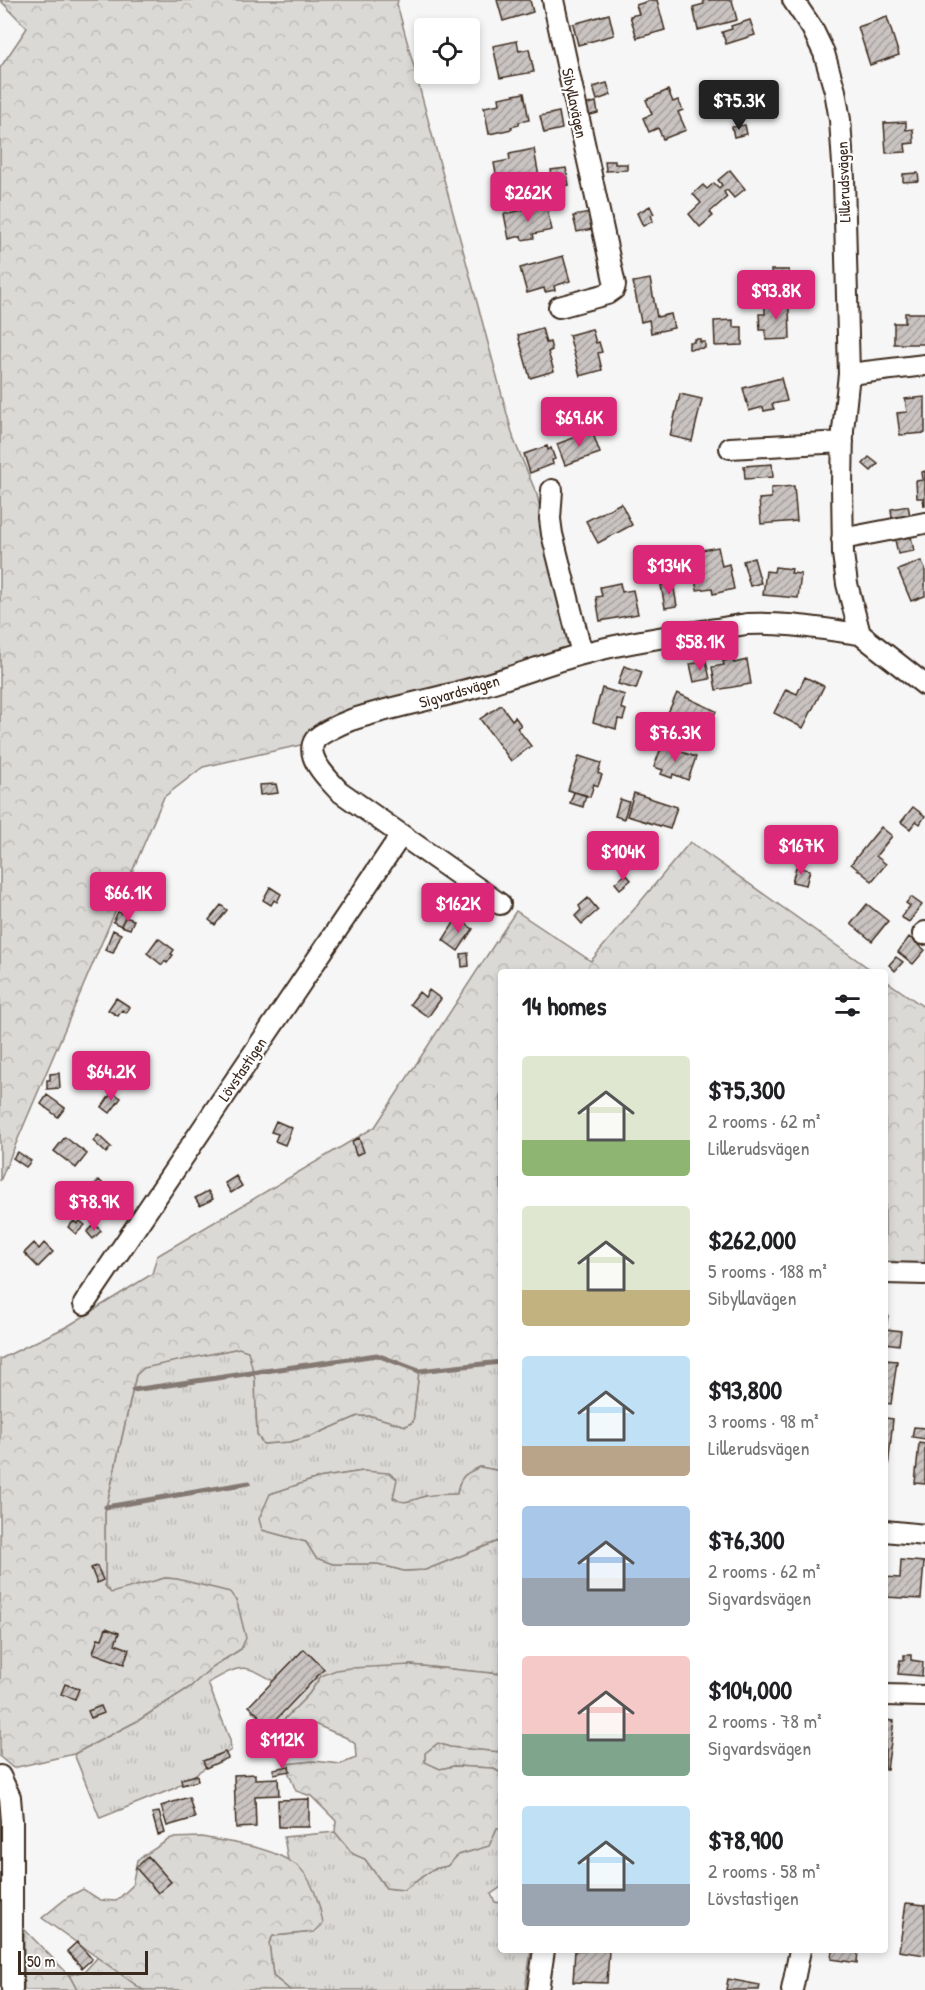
<!DOCTYPE html>
<html lang="en">
<head>
<meta charset="utf-8">
<style>
  :root { --surface:#fff; --page:#f6f6f6; --text:#202124; --muted:#757577; --accent:#db2777 }
  body { margin:0; font-family:"Patrick Hand",sans-serif; background:var(--page); color:var(--text); height:100vh; display:flex; flex-direction:column; font-size:22px; white-space:nowrap }
  * { box-sizing:border-box; margin:0 }
  p { font-size:20px; color:var(--muted) }
  .icon { flex:none; width:33px; height:33px; fill:none; stroke:currentColor; stroke-width:2; stroke-linecap:round; stroke-linejoin:round }
  .map { position:relative; flex:1; overflow:hidden }
  .side { position:absolute; left:498px; top:969px; width:390px; height:984px; display:flex; flex-direction:column; background:var(--surface); border-radius:6px; box-shadow:0 3px 9px #0003 }
  .side>* { flex:none }
  .tools { position:absolute; left:414px; top:18px; display:grid; gap:12px }
  .tools a { display:grid; place-items:center; width:66px; height:66px; border-radius:6px; background:var(--surface); box-shadow:0 3px 9px #0003; font-size:30px }
  .scale { position:absolute; left:18px; bottom:15px; width:130px; box-sizing:border-box; padding-left:6px; border:3px solid #3b2a1e; border-top:0; font-size:16px; line-height:21px; white-space:nowrap; color:#3b2a1e; -webkit-text-stroke:4px #fff; paint-order:stroke }
  .price { position:absolute; translate:-50% -51px; padding:0 14px; border-radius:6px; background:var(--accent); color:#fff; font-size:20px; line-height:39px; filter:drop-shadow(0 2px 3px #0008) }
  .price::after { content:''; position:absolute; left:50%; top:36px; width:18px; height:14px; margin-left:-9px; background:inherit; clip-path:polygon(0 0,100% 0,50% 100%) }
  .price.selected { background:#222; color:#fff }
  ul { padding:0; list-style:none }
  li { display:flex; align-items:center; gap:18px; height:150px; padding:0 24px }
  li span { display:grid; place-items:center; flex:none; width:168px; height:120px; border-radius:6px; color:#555 }
  li>.icon { margin-inline-start:auto }
  span .icon { width:72px; height:72px; fill:#fffc; stroke-width:1 }
  li b { font-size:26px }
  h2 { display:flex; justify-content:space-between; align-items:center; height:72px; padding:0 24px; font-size:26px }
  .map>svg:first-child { display:block }
  .grass { fill:url(#grass-tufts); stroke:#8b827a; stroke-width:1.5 }
  .forest { fill:url(#forest-crowns); stroke:#8b827a; stroke-width:1.5 }
  .lines { fill:none; stroke-linecap:round; stroke-linejoin:round }
  .stream { stroke:#847972; stroke-width:5 }
  .building { fill:url(#building-hatch); stroke:#3b2a1e; stroke-width:1.5 }
  .street-casing { stroke:#3b2a1e; stroke-width:24 }
  .street { stroke:#fff; stroke-width:20 }
  .labels { text-anchor:middle; stroke-width:4.5; stroke-linejoin:round; paint-order:stroke }
  .street-label { font-size:16px; fill:#3b2a1e; stroke:#fff }
</style>
</head>
<body>
<div class="map">
<svg width="925" height="1990" viewBox="0 0 925 1990">
  <defs>
    <pattern id="grass-tufts" width="24" height="20" patternUnits="userSpaceOnUse" patternTransform="scale(1.5)"><rect width="24" height="20" fill="#dbd9d6"/><path d="M3 7l-1-3M5 7V3M7 7l1-3M15 17l-1-3M17 17v-4M19 17l1-3" fill="none" stroke="#bdbab7"/></pattern>
    <pattern id="forest-crowns" width="20" height="18" patternUnits="userSpaceOnUse" patternTransform="scale(1.5)"><rect width="20" height="18" fill="#dbd9d6"/><path d="M2 6a3 3 0 1 1 6 0M12 15a3 3 0 1 1 6 0" fill="none" stroke="#bdbab7"/></pattern>
    <pattern id="building-hatch" width="6" height="6" patternUnits="userSpaceOnUse" patternTransform="scale(1.5)"><rect width="6" height="6" fill="#c9c3c1"/><path d="M-1 1l2-2M0 6l6-6M5 7l2-2" fill="none" stroke="#a49f9c"/></pattern>
  </defs>
  <rect width="100%" height="100%" fill="#f7f6f6"/>
  <filter id="ink" filterUnits="userSpaceOnUse"><feTurbulence type="fractalNoise" baseFrequency=".0167" numOctaves="2"/><feDisplacementMap in="SourceGraphic" scale="12" xChannelSelector="R" yChannelSelector="G"/><feConvolveMatrix kernelMatrix="1 2 1 2 8 2 1 2 1" color-interpolation-filters="sRGB"/></filter>
  <g filter="url(#ink)">
    <path class="grass" d="M239,1348L249,1351L255,1379L257,1434L264,1444L289,1442L312,1436L358,1416H372L406,1426L413,1422L419,1371L501,1362V1471L480,1467L459,1484L457,1494L425,1496L415,1501L400,1502L363,1471L318,1478L270,1494L262,1530L306,1542L316,1558L333,1564H378L404,1571L425,1570L501,1540V1674L411,1665L321,1676L309,1694L273,1731L252,1711L275,1682C242,1662 241,1665 208,1683L230,1740L231,1750L175,1788L100,1818L74,1754L139,1720L190,1687L212,1667L241,1649L177,1579L165,1578L111,1594L105,1586V1512L136,1375L144,1367Z
      M438,1743L450,1747L501,1752V1773L492,1768L454,1766L440,1769L425,1763V1753Z
      M497,1827L501,1828V1887L491,1894L495,1902L501,1903V1950H531L525,1990H290L273,1976L269,1943L273,1936L313,1932L298,1866L288,1861L284,1837L335,1832L353,1854L365,1859L386,1888L404,1890L433,1869L447,1866L458,1855L489,1846Z
      M98,1957L143,1990H77L69,1975L85,1971Z"/>
    <path class="forest" d="M0,0H398L397,4L514,440L537,495L574,656L314,742L203,767L164,797L0,1181V68L27,28Z
      M690,842L874,972H501V1362L419,1371L413,1422L406,1426L372,1416H358L312,1436L289,1442L263,1444L257,1434L255,1379L248,1351L239,1348L144,1368L136,1375L105,1512V1586L111,1593L165,1578L177,1579L230,1592L237,1602L246,1638L241,1649L212,1667L190,1687L139,1720L74,1754L13,1768L0,1757V1359L68,1326L152,1274L157,1256L375,1127L516,911L591,961Z
      M885,980L925,1008V1267L885,1265Z
      M480,1467L501,1471V1540L425,1570L404,1571L378,1564H333L316,1558L306,1542L262,1530L259,1519L270,1494L318,1478L363,1471L389,1473L397,1479L393,1498C405,1506 414,1499 426,1496C436,1494 447,1494 457,1494C460,1476 464,1474 480,1467Z
      M411,1665L501,1674V1752L450,1747L438,1743L425,1753V1762L440,1769L454,1766L492,1768L501,1773V1828H497L489,1846L458,1855L447,1866L433,1869L404,1890L386,1888L365,1859L353,1854L335,1832L336,1821L311,1796L296,1791L285,1764L313,1761L341,1764L356,1758L355,1744L347,1738L312,1723L273,1731L309,1694L321,1676L336,1670L350,1668Z
      M201,1837C232,1843 270,1846 296,1865C312,1876 320,1905 323,1924L314,1932L273,1936L269,1943L273,1976L290,1990H143L42,1918L68,1897L83,1889L100,1900L116,1901L132,1886L137,1860L171,1838Z
      M24,1929L69,1975L77,1990H24Z"/>
    <g class="lines">
      <path class="stream" d="M133,1390L377,1355L419,1371L501,1362
        M106,1507L249,1483"/>
    </g>
    <path class="building" d="M497,0H530L533,12L503,21Z
      M652,0H657L665,30L637,38L630,16L639,14L636,5Z
      M703,0H732L737,20L698,30L693,7L704,4Z
      M609,14L614,35L578,45L573,24Z
      M887,17L899,55L870,65L858,27Z
      M750,20L755,35L726,44L722,32L732,29L731,26Z
      M517,41L519,51L529,49L534,72L500,78L493,46Z
      M607,83L611,95L597,100L593,87Z
      M668,90L673,102L678,100L683,110L678,112L686,130L663,139L658,128L649,132L643,118L652,114L646,100Z
      M524,93L529,120L519,122V125L511,127L512,129L489,134L484,107L500,104L499,98Z
      M596,102L598,113L587,116L584,105Z
      M559,112L562,129L544,133L540,116Z
      M906,122V130L913,129L914,143L905,144L906,152L886,153L884,123Z
      M745,125L747,134L734,137L732,127Z
      M534,149L539,177L520,180L521,186L499,190L494,163L510,160L509,154Z
      M605,161H615V164H627V170L606,171Z
      M566,168L569,185L554,187L551,170Z
      M730,170L745,189L734,198L727,190L724,192L727,197L710,212L713,216L700,227L689,214L701,203L693,194L703,185L707,189L714,183L719,188L722,185L718,180Z
      M918,173L919,181L903,182V174Z
      M546,205L552,230L533,234L534,238L522,240L521,236L509,239L504,214Z
      M650,206L654,214L651,215L653,221L643,226L637,213Z
      M590,213L593,229L577,232L573,216Z
      M563,256L570,281L554,286L555,290L545,292L544,288L527,293L520,268Z
      M771,270H789L790,287L772,288Z
      M650,279L657,317L671,314L674,328L651,333L649,320L641,322L633,282Z
      M790,299L794,303L789,307L790,339L766,340L765,330H760L759,314H765V304H783L785,300Z
      M905,313H925V344H894V323H905Z
      M733,320V327H742V345L715,346L714,321Z
      M542,328L546,343L550,342L552,350L548,352L554,371L530,378L518,335Z
      M592,329L596,343L599,342L602,352L598,353L602,370L580,376L569,335Z
      M694,339H700V342H705V348L689,349V342H694Z
      M781,378L787,401L772,404L774,409L764,411L763,407L749,411L743,388Z
      M680,394L702,399L692,441L670,436Z
      M925,397V433L900,435L897,413L907,412L905,399Z
      M592,431L600,453L565,465L557,444Z
      M547,446L548,450L551,448L555,459L552,460L553,464L530,473L524,454Z
      M869,457L878,464L871,471L863,464Z
      M772,464L773,477L745,479L744,466Z
      M925,471V506H924L923,498H917L916,481L923,480L922,472Z
      M794,486L797,521L761,524L759,499L771,498V488Z
      M621,503L632,525L598,543L586,521Z
      M908,506L910,515L892,518L891,509Z
      M910,532L914,551L898,554L894,535Z
      M718,547L722,566L729,564L734,589L713,594L712,588L697,590L690,552Z
      M754,558L761,583L750,586L743,561Z
      M921,561L925,569V596L911,601L898,570Z
      M775,567L792,569L791,573L801,574L798,598L763,595L766,571L774,572Z
      M620,583L622,592L633,590L638,614L600,621L596,597L602,596L600,587Z
      M673,583L677,606L665,608L661,585Z
      M733,659L734,663L747,660L751,684L716,690L712,667L724,665L723,661Z
      M706,661L710,679L694,682L690,664Z
      M624,666L642,672L636,689L618,684Z
      M805,677L824,686L803,728L774,713L786,689L797,694Z
      M602,688L625,695L621,708L626,710L623,720L618,719L616,729L593,722Z
      M677,693L716,711L706,733L667,715Z
      M501,705L512,720L515,717L521,725L517,728L531,746L511,761L480,719Z
      M662,745L696,757L688,780L673,774L672,778L661,774L663,770L654,767Z
      M579,756L601,763L598,773L602,775L598,786L594,784L590,797L568,790Z
      M276,784L278,793L260,795L259,785Z
      M574,792L586,795L583,807L570,803Z
      M634,793L677,807L670,829L627,816Z
      M620,799L629,802L624,819L615,816Z
      M913,807L925,816L920,824L916,821L910,829L901,822Z
      M881,827L892,836L876,856L886,864L872,881L851,864Z
      M813,828L816,829V831L823,832L821,844L806,841L808,829L812,830Z
      M642,844L648,852L634,864L627,856Z
      M796,867L810,870L806,885L792,882Z
      M626,874L631,880L620,889L615,883Z
      M270,887L281,894L277,902L274,900L271,905L263,900Z
      M134,891L143,898L137,905L128,898Z
      M911,897L922,905L909,922L901,917L910,906L906,903Z
      M588,898L598,910L582,924L575,916L581,910L579,906Z
      M867,904L888,921L872,941L851,924Z
      M221,905L227,910L215,925L209,920Z
      M118,912L126,915L121,926L113,922Z
      M125,917L134,920L130,929L121,926Z
      M457,918L473,929L458,951L443,940Z
      M113,930L121,934L113,953L105,950Z
      M909,937L925,950L913,964L898,952Z
      M158,938L174,950L171,954L173,955L167,963L165,961L162,965L147,953Z
      M468,953L469,966L462,967L461,954Z
      M896,957L903,962L895,971L889,965Z
      M429,990L441,999L428,1017L410,1004L419,992L425,997Z
      M116,998L130,1007L126,1013L122,1010L118,1016L108,1010Z
      M59,1073L60,1088L47,1089V1080H50V1074Z
      M112,1092L121,1098L110,1113L102,1107Z
      M47,1095L65,1108L58,1117L41,1104Z
      M276,1121L292,1128L285,1145L275,1141L278,1134L271,1132Z
      M98,1135L111,1147L106,1153L93,1141Z
      M65,1137L87,1154L76,1168L54,1151Z
      M359,1138L364,1152L356,1155L352,1141Z
      M18,1152L31,1161L26,1167L13,1158Z
      M236,1176L242,1186L231,1193L225,1183Z
      M99,1180L104,1185L90,1200L85,1195Z
      M208,1191L213,1199L200,1206L195,1198Z
      M74,1221L77,1224L80,1221L85,1225L76,1234L68,1227Z
      M95,1224L101,1231L93,1239L87,1232Z
      M34,1243L39,1249L44,1243L53,1252L38,1267L24,1253Z
      M885,1315H888L886,1329L901,1331L899,1345L885,1343Z
      M885,1360L897,1361L891,1404L885,1403Z
      M885,1418L893,1419L888,1468L885,1467Z
      M914,1427L925,1428V1439L912,1437Z
      M919,1443L925,1444V1484L915,1483Z
      M901,1560L924,1562L921,1599L885,1597V1577L900,1578Z
      M97,1566L103,1580L97,1583L91,1568Z
      M106,1628L119,1633L115,1644L129,1649L124,1664L93,1653L98,1638L102,1639Z
      M304,1649L324,1669L270,1726L249,1706Z
      M904,1655H911V1660L923,1662L922,1676L898,1674L900,1660H904Z
      M65,1684L79,1689L75,1699L61,1694Z
      M101,1706L104,1713L91,1718L88,1711Z
      M885,1720L894,1721L887,1769H885Z
      M299,1731L305,1743L293,1749L287,1737Z
      M225,1752L228,1758L206,1768L203,1761Z
      M289,1766L290,1771L274,1774L273,1769Z
      M255,1774V1779L278,1778L279,1795L255,1796L256,1827L236,1828L234,1775Z
      M197,1775L198,1781L182,1785L181,1779Z
      M189,1797L195,1818L167,1826L161,1806Z
      M309,1799V1827H279L278,1800Z
      M159,1812L165,1833L158,1835L152,1813Z
      M148,1856L171,1882L158,1893L136,1868Z
      M906,1903L925,1905V1955L899,1951Z
      M77,1942L92,1959L82,1968L67,1951Z
      M575,1950H609L607,1983L573,1982Z
      M832,1950H858L857,1963L831,1959Z
      M728,1979L760,1985L759,1990H726Z"/>
    <g class="lines">
      <g class="street-casing">
        <path id="street" d="M553,0L615,285L614,289L607,294L559,307
          M793,0L812,28L824,53L835,91L840,120L844,179L849,374L843,430L842,485L843,554L847,584L860,634L925,685
          M849,374L925,365
          M730,448L843,442
          M552,490L550,519L552,534L582,654
          M842,539L925,523
          M500,904L339,791C329,780 304,757 315,740C320,733 343,723 351,720C393,706 437,699 480,686C521,675 560,658 602,649C650,638 699,632 747,624C784,622 822,629 860,634
          M923,934L925,932
          M885,1273L925,1274
          M84,1304L401,835
          M885,1531L925,1535
          M885,1695L925,1696
          M0,1776L10,1797L12,1821V1990
          M538,1990L544,1950
          M792,1990L800,1950"/>
      </g>
      <use href="#street" class="street"/>
    </g>
  </g>
  <g class="labels">
    <g class="street-label">
      <text transform="translate(575 103) rotate(78)" y="6">Sibyllavägen</text>
      <text transform="translate(843 182) rotate(-92)" y="6">Lillerudsvägen</text>
      <text transform="translate(459 691) rotate(-16)" y="6">Sigvardsvägen</text>
      <text transform="translate(242 1069) rotate(-56)" y="6">Lövstastigen</text>
    </g>
  </g>
</svg>
<div class="tools">
<a><svg class="icon" aria-label="locate" viewBox="0 0 24 24"><circle cx="12" cy="12" r="6"/><path d="M12 2v4M12 18v4M2 12h4M18 12h4"/></svg></a>
</div>
<div class="scale">50 m</div>
<b class="price selected" style="left:739px;top:131px">$75.3K</b>
<b class="price" style="left:528px;top:223px">$262K</b>
<b class="price" style="left:776px;top:321px">$93.8K</b>
<b class="price" style="left:579px;top:448px">$69.6K</b>
<b class="price" style="left:669px;top:596px">$134K</b>
<b class="price" style="left:700px;top:672px">$58.1K</b>
<b class="price" style="left:675px;top:763px">$76.3K</b>
<b class="price" style="left:801px;top:876px">$167K</b>
<b class="price" style="left:623px;top:882px">$104K</b>
<b class="price" style="left:128px;top:923px">$66.1K</b>
<b class="price" style="left:458px;top:934px">$162K</b>
<b class="price" style="left:111px;top:1102px">$64.2K</b>
<b class="price" style="left:94px;top:1232px">$78.9K</b>
<b class="price" style="left:282px;top:1770px">$112K</b>
<section class="side">
<h2>14 homes<svg class="icon" aria-label="filters" viewBox="0 0 24 24"><path d="M4 7h16M4 17h16"/><circle cx="9" cy="7" r="2"/><circle cx="15" cy="17" r="2"/></svg></h2>
<ul>
<li><span style="background:linear-gradient(#dfe7d0 70%,#8fb573 0)"><svg class="icon" aria-label="home" viewBox="0 0 24 24"><path d="M3 11l9-7 9 7M6 9v11h12V9"/></svg></span><div><b>$75,300</b><p>2 rooms · 62 m²</p><p>Lillerudsvägen</p></div></li>
<li><span style="background:linear-gradient(#dfe7d0 70%,#c2b280 0)"><svg class="icon" aria-label="home" viewBox="0 0 24 24"><path d="M3 11l9-7 9 7M6 9v11h12V9"/></svg></span><div><b>$262,000</b><p>5 rooms · 188 m²</p><p>Sibyllavägen</p></div></li>
<li><span style="background:linear-gradient(#bfe0f5 75%,#b9a48a 0)"><svg class="icon" aria-label="home" viewBox="0 0 24 24"><path d="M3 11l9-7 9 7M6 9v11h12V9"/></svg></span><div><b>$93,800</b><p>3 rooms · 98 m²</p><p>Lillerudsvägen</p></div></li>
<li><span style="background:linear-gradient(#a9c7e8 60%,#9aa5b1 0)"><svg class="icon" aria-label="home" viewBox="0 0 24 24"><path d="M3 11l9-7 9 7M6 9v11h12V9"/></svg></span><div><b>$76,300</b><p>2 rooms · 62 m²</p><p>Sigvardsvägen</p></div></li>
<li><span style="background:linear-gradient(#f6c9c9 65%,#7fa58c 0)"><svg class="icon" aria-label="home" viewBox="0 0 24 24"><path d="M3 11l9-7 9 7M6 9v11h12V9"/></svg></span><div><b>$104,000</b><p>2 rooms · 78 m²</p><p>Sigvardsvägen</p></div></li>
<li><span style="background:linear-gradient(#bfe0f5 65%,#9aa5b1 0)"><svg class="icon" aria-label="home" viewBox="0 0 24 24"><path d="M3 11l9-7 9 7M6 9v11h12V9"/></svg></span><div><b>$78,900</b><p>2 rooms · 58 m²</p><p>Lövstastigen</p></div></li>
</ul>
</section>
</div>
</body>
</html>
